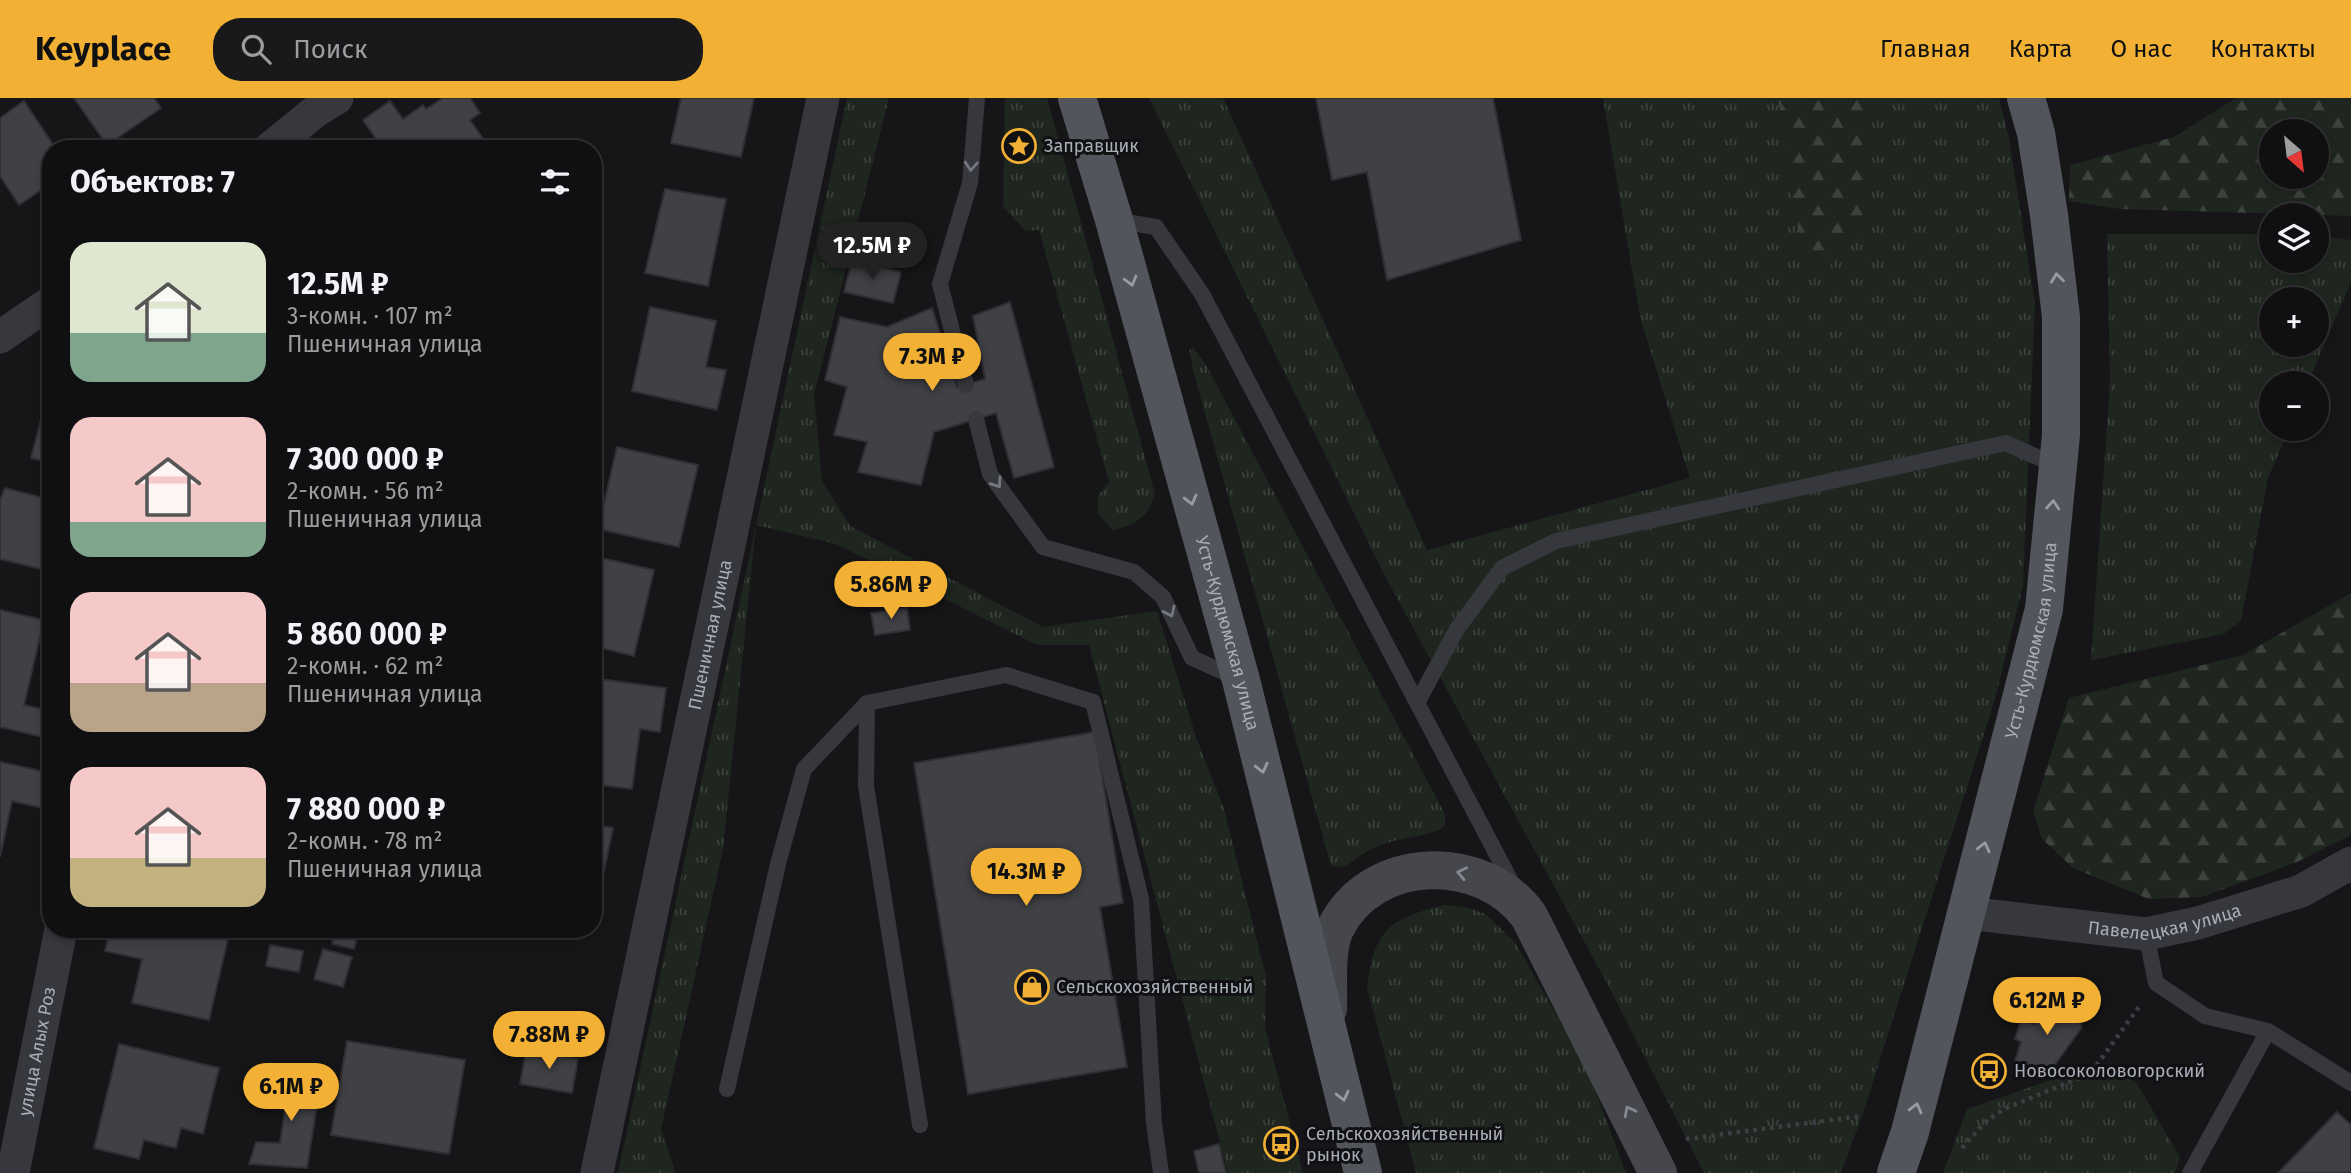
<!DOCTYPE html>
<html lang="ru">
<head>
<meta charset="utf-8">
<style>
  :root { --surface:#101012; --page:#19191b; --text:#f1f3f6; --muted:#9c9d9f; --line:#303032; --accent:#f2b134 }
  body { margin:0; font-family:"Fira Sans",sans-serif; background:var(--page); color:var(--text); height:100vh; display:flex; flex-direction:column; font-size:26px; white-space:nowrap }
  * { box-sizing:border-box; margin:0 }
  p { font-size:23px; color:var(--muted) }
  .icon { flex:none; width:38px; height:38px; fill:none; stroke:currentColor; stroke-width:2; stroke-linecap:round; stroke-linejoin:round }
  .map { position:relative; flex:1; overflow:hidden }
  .panel { position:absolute; left:42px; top:42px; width:560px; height:798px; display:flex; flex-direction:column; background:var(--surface); border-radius:28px; box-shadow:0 4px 10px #0003,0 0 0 2px var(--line) }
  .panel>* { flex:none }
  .needle { width:46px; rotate:152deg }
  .controls { position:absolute; left:2259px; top:21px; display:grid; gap:14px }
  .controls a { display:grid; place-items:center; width:70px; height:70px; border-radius:50%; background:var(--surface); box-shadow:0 4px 10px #0003,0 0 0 2px var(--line); font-size:35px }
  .price { position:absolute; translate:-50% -60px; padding:0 16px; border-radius:24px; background:var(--accent); color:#111; font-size:23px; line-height:46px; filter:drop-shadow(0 2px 4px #0008) }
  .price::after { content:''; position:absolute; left:50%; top:42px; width:21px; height:16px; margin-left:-10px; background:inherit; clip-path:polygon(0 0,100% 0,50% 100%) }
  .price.active { background:#222; color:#fff }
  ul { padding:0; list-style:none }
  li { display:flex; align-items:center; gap:21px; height:175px; padding:0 28px }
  li span { display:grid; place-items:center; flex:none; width:196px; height:140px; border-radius:21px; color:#555 }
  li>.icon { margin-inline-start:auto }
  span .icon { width:84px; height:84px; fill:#fffc; stroke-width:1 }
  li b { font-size:30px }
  h2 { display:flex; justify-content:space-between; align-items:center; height:84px; padding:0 28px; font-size:30px }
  header { display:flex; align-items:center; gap:42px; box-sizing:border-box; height:98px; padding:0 35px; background:var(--accent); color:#111 }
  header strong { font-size:33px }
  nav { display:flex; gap:38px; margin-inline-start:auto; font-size:24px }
  .search { width:490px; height:63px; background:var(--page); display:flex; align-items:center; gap:18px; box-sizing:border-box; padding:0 24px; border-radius:28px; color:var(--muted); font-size:26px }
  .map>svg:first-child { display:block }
  .grass { fill:url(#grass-tufts); fill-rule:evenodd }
  .forest { fill:url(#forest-firs); fill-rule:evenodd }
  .building { fill:#404145; stroke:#303034; stroke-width:2 }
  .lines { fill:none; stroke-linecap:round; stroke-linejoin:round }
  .path { stroke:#3d3f44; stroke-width:4.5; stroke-dasharray:3.5 5; stroke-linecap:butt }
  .service { stroke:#37383d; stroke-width:16 }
  .minor { stroke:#37383d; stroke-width:33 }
  .secondary { stroke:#45474d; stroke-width:38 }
  .primary { stroke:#53555c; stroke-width:38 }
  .oneway { stroke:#757881 }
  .oneway2 { stroke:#979ba6 }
  .oneway3 { stroke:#858993 }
  .labels { text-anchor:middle; stroke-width:6; stroke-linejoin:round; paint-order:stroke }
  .poi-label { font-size:18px; fill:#a8adb8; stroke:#111113; text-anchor:start }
  .street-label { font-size:18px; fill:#a8adb8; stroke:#111113 }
</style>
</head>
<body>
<header>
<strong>Keyplace</strong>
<div class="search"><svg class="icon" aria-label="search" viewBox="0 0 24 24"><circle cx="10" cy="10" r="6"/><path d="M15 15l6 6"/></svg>Поиск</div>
<nav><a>Главная</a><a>Карта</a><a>О нас</a><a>Контакты</a></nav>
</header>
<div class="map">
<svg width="2351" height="1075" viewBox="0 0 2351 1075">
  <defs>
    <pattern id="grass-tufts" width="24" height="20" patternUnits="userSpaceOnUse" patternTransform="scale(1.75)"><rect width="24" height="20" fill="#1e261f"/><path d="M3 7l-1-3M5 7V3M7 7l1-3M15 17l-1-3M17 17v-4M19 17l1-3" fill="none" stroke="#3c433d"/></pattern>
    <pattern id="forest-firs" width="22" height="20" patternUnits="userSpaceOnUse" patternTransform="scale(1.75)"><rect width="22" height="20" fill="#1e261f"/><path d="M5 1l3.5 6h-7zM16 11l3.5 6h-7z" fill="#3c433d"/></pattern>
  </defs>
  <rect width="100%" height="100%" fill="#161618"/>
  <path class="grass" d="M847,0H889L814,297L822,383L850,428L1043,529L1157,513L1196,639L1224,711L1266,878L1265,930L1303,1075H1228L1089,547H1037L836,446L756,427L723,751L661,1032L676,1075H618Z
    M1005,0H1047L1155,396C1147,420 1137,426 1113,432L1098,416V398L1109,384L1039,132L1026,133L1003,109Z
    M1149,0H1223L1427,452L1690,380L1640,219L1603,0H1778L1798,132L1866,134L1864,0H1999L2009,41L2035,206L2023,488L1995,601L1862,1018L1841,1075H1704L1609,889L1385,478Z
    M2107,136H2271L2272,163H2317V138L2351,142V184L2308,285H2272V331H2289L2268,380L2241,523L2224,536L2091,562L2110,283ZM2272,201H2317V247H2272Z
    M1193,250L1205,265L1445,716V727L1439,732C1396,746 1385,737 1345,769L1331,768L1193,272L1189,251Z
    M1443,807L1466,809L1486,816L1516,846L1587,971L1626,1075H1416L1367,889C1375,831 1388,822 1443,807Z
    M2111,971L2136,984L2180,1059L2175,1075H1943L1967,1011L2051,982Z"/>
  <path class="forest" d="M1778,0H1864L1866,134L1823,174L1798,132Z
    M2236,0H2351V118L2120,111L2069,103L2070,67L2174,39ZM2272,33H2317V79H2272Z
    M2351,495V737L2297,764L2202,799L2149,801L2073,770L2042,741L2033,713L2069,600L2243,557Z"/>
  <path class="building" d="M74,0H154L161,10L107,47Z
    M443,0H470L480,15L470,22L488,48L383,51L363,22L390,3L403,21L423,7L426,11Z
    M681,0H754L741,59L671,45Z
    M1316,0H1493L1521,142L1387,182L1367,74L1332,82Z
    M24,3L56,51H51V85L19,107L0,78V20Z
    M665,91L726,101L708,188L645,175Z
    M852,162L901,174L893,205L844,194Z
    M1010,204L1054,369L1014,380L996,315L934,334L921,387L858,374L867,344L834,337L847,289L825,282L840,219L887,229L932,210L957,289L985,281L973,218Z
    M650,209L716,223L706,269L726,272L717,312L632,293Z
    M51,283V365L31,360Z
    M617,349L698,367L679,449L598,431Z
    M5,390L51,402V452L45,472L0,461V402Z
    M593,458L654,472L634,558L593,548Z
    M907,510L910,532L875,537L871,515Z
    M0,512L44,522L24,607L51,613V641L0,629Z
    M593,580L666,590L660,634L640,631L632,691L593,686Z
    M1095,634L1123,805L1100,809L1127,969L968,996L914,665Z
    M0,664L51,675V712L12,703L0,759Z
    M593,726L613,730L593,825Z
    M110,831H209L229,836L209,922L132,905L142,861L105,853Z
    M335,831H359L354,851L332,846Z
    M270,847L303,853L299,874L266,868Z
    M323,851L352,859L343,889L314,881Z
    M2050,903L2078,917L2082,929L2049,975L2015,963L2021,944L2015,941L2021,922L2034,926L2043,907Z
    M347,943L465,962L449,1056L331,1037Z
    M119,946L219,970L203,1036L181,1030L176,1050L144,1042L139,1061L94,1050Z
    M526,952L578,961L572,995L520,986Z
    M276,976L321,982L307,1070L249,1066L256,1044L280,1045L285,1011L271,1009Z
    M2337,1014L2351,1027V1075H2278Z
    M1219,1046L1226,1075H1199L1194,1053Z"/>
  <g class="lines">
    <path class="path" d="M1686,1041L1862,1018
      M1962,1050L1985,1024L2004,1011L2091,975L2141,906"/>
    <path class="service" d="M1114,122L1156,129L1202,196L1515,791
      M966,287L940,186L970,85L977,0
      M976,321L990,376L1043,449L1134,474L1163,499L1192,560L1237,580
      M867,605L866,688L920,1027
      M1417,605L1457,531L1502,470L1556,443L2006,345L2057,368
      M2146,836L2156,885L2205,918L2268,933L2351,985
      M727,991L778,766L804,671L867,605L1006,577L1093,604L1141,801L1154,1025L1161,1075
      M2190,1075L2268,933"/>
    <g class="minor">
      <path d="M269,51L317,12L337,0"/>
      <path d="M0,239L51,204"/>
      <path id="s1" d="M1967,815L2146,836L2198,825L2301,793L2351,765"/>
      <path id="s2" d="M13,1075L61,831"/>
      <path id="s3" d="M597,1075L823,0"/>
    </g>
    <path class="secondary" d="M1328,911C1329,887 1325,854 1335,831C1371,756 1483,754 1529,818L1658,1075"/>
    <g class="primary">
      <path id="s4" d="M1077,0L1114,122L1241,582L1363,1075"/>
      <path id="s5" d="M1896,1075L1910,1034L2044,511L2061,337V219L2049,117L2036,35L2026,0"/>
    </g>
  </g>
  <defs><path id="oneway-chevron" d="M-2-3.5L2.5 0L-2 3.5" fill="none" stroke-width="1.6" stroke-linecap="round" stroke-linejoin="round" transform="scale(1.75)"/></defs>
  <g class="oneway">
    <use href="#oneway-chevron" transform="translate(971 68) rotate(94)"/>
    <use href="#oneway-chevron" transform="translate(997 385) rotate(55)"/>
    <use href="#oneway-chevron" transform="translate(1170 514) rotate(65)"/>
  </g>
  <g class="oneway2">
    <use href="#oneway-chevron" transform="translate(2057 180) rotate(-97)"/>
    <use href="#oneway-chevron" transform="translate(1131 183) rotate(75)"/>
    <use href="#oneway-chevron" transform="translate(1191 402) rotate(75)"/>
    <use href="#oneway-chevron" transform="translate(2053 407) rotate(-85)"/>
    <use href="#oneway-chevron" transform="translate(1262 670) rotate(76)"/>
    <use href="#oneway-chevron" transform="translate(1984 749) rotate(-76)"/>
    <use href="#oneway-chevron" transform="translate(1343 998) rotate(76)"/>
    <use href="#oneway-chevron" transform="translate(1916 1010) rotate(-76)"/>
  </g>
  <g class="oneway3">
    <use href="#oneway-chevron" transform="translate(1462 775) rotate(-167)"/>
    <use href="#oneway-chevron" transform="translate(1629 1013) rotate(-117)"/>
  </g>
  <defs>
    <g id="sight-ring" transform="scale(1.75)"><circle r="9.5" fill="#111113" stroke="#f2b134" stroke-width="1.5"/><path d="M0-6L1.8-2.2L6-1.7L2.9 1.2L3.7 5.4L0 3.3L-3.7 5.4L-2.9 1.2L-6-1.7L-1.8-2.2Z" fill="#f2b134"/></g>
    <g id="shop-ring" transform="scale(1.75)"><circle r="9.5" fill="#111113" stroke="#f2b134" stroke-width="1.5"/><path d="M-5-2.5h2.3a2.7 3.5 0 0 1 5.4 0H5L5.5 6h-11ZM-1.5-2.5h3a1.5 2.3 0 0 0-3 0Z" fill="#f2b134"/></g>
    <g id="bus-ring" transform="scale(1.75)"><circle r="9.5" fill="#111113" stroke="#f2b134" stroke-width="1.5"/><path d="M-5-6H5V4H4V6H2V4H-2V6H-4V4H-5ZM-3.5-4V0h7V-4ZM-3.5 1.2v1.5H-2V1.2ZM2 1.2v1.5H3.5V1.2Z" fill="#f2b134"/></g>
  </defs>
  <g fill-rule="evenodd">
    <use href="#sight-ring" x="1019" y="48"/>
    <use href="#shop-ring" x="1032" y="889"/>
    <use href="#bus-ring" x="1989" y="973"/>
    <use href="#bus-ring" x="1281" y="1046"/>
  </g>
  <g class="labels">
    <g class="poi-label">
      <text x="1044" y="54">Заправщик</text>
      <text x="1056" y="895">Сельскохозяйственный</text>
      <text x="2014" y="979">Новосоколовогорский</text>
      <text x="1306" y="1042">Сельскохозяйственный<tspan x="1306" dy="21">рынок</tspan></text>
    </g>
    <g class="street-label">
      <text dy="6" stroke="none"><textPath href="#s4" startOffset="556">Усть-Курдюмская улица</textPath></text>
      <text dy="6" stroke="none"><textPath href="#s3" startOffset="550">Пшеничная улица</textPath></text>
      <text dy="6" stroke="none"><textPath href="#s5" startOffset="550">Усть-Курдюмская улица</textPath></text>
      <text dy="6" stroke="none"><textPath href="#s1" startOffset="200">Павелецкая улица</textPath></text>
      <text dy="6" stroke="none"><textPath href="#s2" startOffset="124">улица Алых Роз</textPath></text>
    </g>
  </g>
</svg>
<div class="controls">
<a><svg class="needle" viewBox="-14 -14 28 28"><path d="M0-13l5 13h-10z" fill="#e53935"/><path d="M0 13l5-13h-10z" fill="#9c9d9f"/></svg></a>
<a><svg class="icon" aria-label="layers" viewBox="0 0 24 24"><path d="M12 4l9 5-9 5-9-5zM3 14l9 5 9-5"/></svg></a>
<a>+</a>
<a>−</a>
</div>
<b class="price active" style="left:872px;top:184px">12.5M ₽</b>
<b class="price" style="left:932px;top:295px">7.3M ₽</b>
<b class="price" style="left:891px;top:523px">5.86M ₽</b>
<b class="price" style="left:1026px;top:810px">14.3M ₽</b>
<b class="price" style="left:2047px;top:939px">6.12M ₽</b>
<b class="price" style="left:549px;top:973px">7.88M ₽</b>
<b class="price" style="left:291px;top:1025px">6.1M ₽</b>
<section class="panel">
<h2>Объектов: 7<svg class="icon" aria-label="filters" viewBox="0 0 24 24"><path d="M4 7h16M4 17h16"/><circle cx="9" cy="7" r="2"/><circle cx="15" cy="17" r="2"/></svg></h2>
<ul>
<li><span style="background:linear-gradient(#dfe7d0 65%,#7fa58c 0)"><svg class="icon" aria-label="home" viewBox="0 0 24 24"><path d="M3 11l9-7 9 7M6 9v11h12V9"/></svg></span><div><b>12.5M ₽</b><p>3-комн. · 107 m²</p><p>Пшеничная улица</p></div></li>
<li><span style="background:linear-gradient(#f6c9c9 75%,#7fa58c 0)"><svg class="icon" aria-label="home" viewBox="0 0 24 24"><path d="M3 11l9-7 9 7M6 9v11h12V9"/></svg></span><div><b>7 300 000 ₽</b><p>2-комн. · 56 m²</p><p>Пшеничная улица</p></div></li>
<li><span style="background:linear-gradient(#f6c9c9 65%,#b9a48a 0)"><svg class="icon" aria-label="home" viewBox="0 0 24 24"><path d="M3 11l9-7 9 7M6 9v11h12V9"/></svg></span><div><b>5 860 000 ₽</b><p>2-комн. · 62 m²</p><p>Пшеничная улица</p></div></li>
<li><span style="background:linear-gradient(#f6c9c9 65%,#c2b280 0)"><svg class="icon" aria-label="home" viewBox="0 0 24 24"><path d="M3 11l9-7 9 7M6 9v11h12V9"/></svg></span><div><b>7 880 000 ₽</b><p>2-комн. · 78 m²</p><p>Пшеничная улица</p></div></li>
</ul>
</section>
</div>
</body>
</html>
